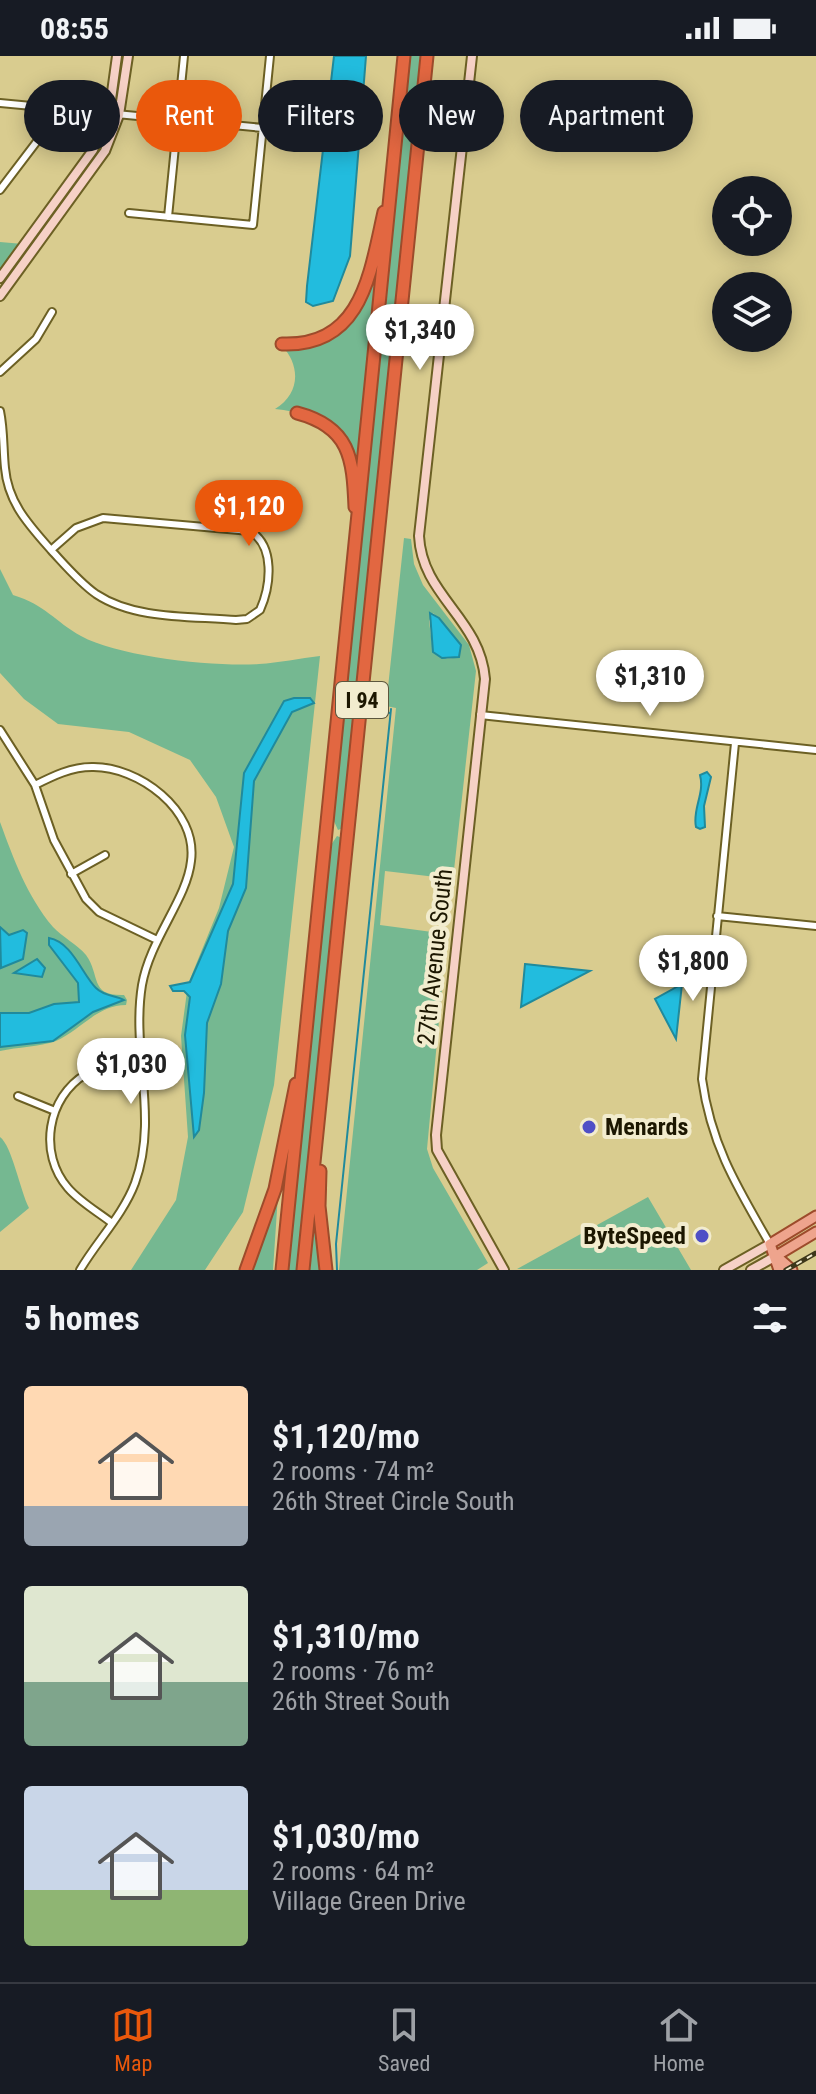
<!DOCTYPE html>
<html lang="en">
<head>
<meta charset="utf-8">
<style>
  :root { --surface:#171b24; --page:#242831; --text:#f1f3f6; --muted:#9ea1a6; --line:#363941; --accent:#ea580c }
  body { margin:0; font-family:"Roboto Condensed",sans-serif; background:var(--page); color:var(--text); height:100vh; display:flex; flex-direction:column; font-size:30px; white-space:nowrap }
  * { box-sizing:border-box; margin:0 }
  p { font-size:26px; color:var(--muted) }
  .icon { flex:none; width:44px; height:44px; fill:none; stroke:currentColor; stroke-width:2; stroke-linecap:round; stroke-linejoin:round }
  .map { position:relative; height:1214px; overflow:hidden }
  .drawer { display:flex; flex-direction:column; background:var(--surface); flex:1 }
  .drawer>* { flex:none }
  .guide { position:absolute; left:24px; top:24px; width:768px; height:72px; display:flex; gap:16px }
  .controls { position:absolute; left:712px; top:120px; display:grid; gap:16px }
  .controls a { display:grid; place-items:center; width:80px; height:80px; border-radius:50%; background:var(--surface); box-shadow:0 4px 20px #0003; font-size:40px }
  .price { position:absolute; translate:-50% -68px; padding:0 18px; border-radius:28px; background:#fff; color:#222; font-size:26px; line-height:52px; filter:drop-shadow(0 2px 4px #0008) }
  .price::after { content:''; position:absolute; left:50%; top:48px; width:24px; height:18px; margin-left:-12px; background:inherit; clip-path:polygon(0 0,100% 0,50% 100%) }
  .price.selected { background:var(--accent); color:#fff }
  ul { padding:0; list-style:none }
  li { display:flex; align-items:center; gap:24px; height:200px; padding:0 24px }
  li span { display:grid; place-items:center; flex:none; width:224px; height:160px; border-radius:8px; color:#555 }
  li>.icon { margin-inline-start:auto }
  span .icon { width:96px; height:96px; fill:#fffc; stroke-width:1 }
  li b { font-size:34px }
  h2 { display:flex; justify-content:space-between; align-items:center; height:96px; padding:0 24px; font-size:34px }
  .tag { padding:0 28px; border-radius:36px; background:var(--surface); box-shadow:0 4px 20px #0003; font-size:28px; line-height:72px }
  .tag.selected { background:var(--accent); color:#fff }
  .status { display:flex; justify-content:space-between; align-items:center; height:56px; padding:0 40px; background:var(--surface); direction:ltr }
  .status svg { height:22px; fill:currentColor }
  .tabs { display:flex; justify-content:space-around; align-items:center; height:112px; border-top:2px solid var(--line); background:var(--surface); font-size:22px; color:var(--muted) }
  .tabs a { display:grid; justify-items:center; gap:4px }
  .tabs .selected { color:var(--accent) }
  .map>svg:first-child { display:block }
  .green { fill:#75b891; fill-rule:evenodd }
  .water { fill:#22bcde; stroke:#208a9c; stroke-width:2 }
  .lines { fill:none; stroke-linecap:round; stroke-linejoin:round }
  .stream { stroke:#208a9c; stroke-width:2 }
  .street-casing { stroke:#6c6024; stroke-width:10 }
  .secondary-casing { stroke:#6c6024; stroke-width:12 }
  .primary-casing { stroke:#9d4b2b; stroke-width:13 }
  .highway-casing { stroke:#9d4b2b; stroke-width:15 }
  .street { stroke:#fff; stroke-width:6 }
  .secondary { stroke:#f6d1c6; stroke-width:8 }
  .primary { stroke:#eea48d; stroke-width:9 }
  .highway { stroke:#e26741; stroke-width:11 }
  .rail-casing { stroke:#3d371a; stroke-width:5 }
  .rail { stroke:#f2ecce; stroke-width:2; stroke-dasharray:6; stroke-linecap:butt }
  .poi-dot { fill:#4f4fc6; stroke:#f2ecce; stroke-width:3 }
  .labels { text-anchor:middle; stroke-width:8; stroke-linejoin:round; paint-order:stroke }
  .shield { fill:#f2ecce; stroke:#5c573e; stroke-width:2 }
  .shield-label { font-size:22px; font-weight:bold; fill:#1c1701 }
  .street-label { font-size:24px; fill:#1c1701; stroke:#f2ecce }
  .poi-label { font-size:24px; font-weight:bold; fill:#1c1701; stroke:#f2ecce; text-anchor:start }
</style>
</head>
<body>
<div class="status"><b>08:55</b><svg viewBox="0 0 49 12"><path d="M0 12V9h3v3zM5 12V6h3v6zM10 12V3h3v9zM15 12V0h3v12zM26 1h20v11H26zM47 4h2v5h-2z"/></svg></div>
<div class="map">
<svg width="816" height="1214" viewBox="0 0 816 1214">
  <rect width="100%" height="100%" fill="#d9cc8f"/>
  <path class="green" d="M410,0H422L343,772L338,774L333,763Z
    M102,87L89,114L0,236L9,218Z
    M0,186L23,188L0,214Z
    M380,190L359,419C347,373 322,358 275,353C300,338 301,310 282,290C353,297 358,244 380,190Z
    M404,482L411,483L414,508L423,529L469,589L476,615L453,823L385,815L380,869L447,878L427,1093L433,1112L488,1207L477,1214H339L396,652L386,650ZM433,557L461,589L459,601L447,603L433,596L429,565Z
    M0,513L13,539C46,549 54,565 81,580C119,601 215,611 259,608C279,607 300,602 320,600L274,1029L243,1156L205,1214H131L176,1144L188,1081L181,980L188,928L219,852L234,791L216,741L190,704L129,676L58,668L24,643L0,617Z
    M0,766C14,804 27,840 53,871C62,881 77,888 86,899C101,920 89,940 124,939L127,944L126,949C97,949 81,974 56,985C39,991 18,991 0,995Z
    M337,780L342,782V788L297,1214H287L331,789Z
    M0,1081C12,1090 20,1134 29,1152L0,1176Z
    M278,1139L273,1214H251Z
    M648,1141L691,1214L517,1213Z
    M314,1174L317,1175L322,1214H310Z"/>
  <path class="water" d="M334,0H366L350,200L333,245L313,250L306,246L307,230Z
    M430,557L439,562L461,589L459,601L442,602L433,596Z
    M294,642H310L314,647L292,656L254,725L246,832L228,875L221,928L207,967L204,1037L199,1074L194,1081L185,979L190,941L184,935H173L170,930L190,926L233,828L244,717L284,645Z
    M707,716L711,721L704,750L705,771L700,773L696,771C692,753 705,738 700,719Z
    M0,871L9,879L23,874L27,877L23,903L1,912Z
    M49,882C72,886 82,918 96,932C105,941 116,939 124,944L93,956L53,985L0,991V957H29L54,948L79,946L78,927L49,889Z
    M37,903L45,912L42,921L14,917Z
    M525,908L590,915L521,951Z
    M682,928L676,983L655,943Z"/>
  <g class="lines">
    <path class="stream" d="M372,655L390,657
      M337,1214L336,1188L391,653"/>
    <g class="street-casing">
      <path id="street" d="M0,47L263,72
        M0,134L38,84L44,52
        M129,157L253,169L270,0
        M168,161L184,0
        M0,316L36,283L52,256
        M0,355C4,374 3,393 5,412C8,447 29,469 51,494
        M103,462L250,475C275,490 271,529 260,554L247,563L236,564C192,560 135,564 96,538C79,526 65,509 51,494L76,472Z
        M480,659L816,694
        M0,674L35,729L54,784L86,843L99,856L155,883
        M735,687L702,1023C711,1089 737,1131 770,1188
        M35,729C53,720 71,711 92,711C138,710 198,754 191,805C187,843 150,883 142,929C131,996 159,1061 135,1127C123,1159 97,1185 80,1214
        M71,818L105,799
        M717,860L816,870
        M18,1040L55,1055
        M112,1167C98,1156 80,1146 68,1132C38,1098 47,1041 86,1018C102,1008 121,1007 140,1005"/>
    </g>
    <g class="secondary-casing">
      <path id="secondary" d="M472,0L419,480C422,540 480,562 485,623L436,1079L437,1094L504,1214
        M0,222L93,94L109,58L117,0
        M0,240L105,95L119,59L128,0
        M724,1214L770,1188
        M751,1214L776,1200"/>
    </g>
    <g class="primary-casing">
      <path id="primary" d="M776,1200L816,1176
        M776,1200L792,1214
        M779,1214L770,1188L816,1160"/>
    </g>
    <g class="highway-casing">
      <path id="highway" d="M282,288C362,291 370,218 384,156
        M297,357C350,371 353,402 355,451
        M320,1115L319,1150L326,1214
        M246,1214L275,1133L296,1028
        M282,1214L404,0
        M303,1214L427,0"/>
    </g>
    <use href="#street" class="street"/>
    <use href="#secondary" class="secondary"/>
    <use href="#primary" class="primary"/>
    <use href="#highway" class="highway"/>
    <g class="rail-casing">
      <path id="rail" d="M786,1214L816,1197"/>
    </g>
    <use href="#rail" class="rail"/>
  </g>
  <g class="poi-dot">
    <circle cx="589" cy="1071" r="8"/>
    <circle cx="702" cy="1180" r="8"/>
  </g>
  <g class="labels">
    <rect class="shield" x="336" y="626" width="52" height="36" rx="6"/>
    <g class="shield-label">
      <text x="362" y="652">I 94</text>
    </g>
    <g class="street-label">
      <text transform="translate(435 901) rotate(-84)" y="8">27th Avenue South</text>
    </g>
    <g class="poi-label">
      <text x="605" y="1079">Menards</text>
      <text x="686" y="1188" text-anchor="end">ByteSpeed</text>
    </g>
  </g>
</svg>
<div class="controls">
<a><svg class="icon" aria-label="locate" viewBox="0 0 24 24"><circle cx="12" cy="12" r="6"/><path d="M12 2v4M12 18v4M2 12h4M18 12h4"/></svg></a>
<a><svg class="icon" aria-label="layers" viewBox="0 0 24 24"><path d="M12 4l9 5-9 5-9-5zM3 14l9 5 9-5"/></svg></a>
</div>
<b class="price" style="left:420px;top:316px">$1,340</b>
<b class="price selected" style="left:249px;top:492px">$1,120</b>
<b class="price" style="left:650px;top:662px">$1,310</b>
<b class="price" style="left:693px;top:947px">$1,800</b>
<b class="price" style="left:131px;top:1050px">$1,030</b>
<div class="guide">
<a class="tag">Buy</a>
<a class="tag selected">Rent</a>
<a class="tag">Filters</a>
<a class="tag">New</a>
<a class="tag">Apartment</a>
</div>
</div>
<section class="drawer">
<h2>5 homes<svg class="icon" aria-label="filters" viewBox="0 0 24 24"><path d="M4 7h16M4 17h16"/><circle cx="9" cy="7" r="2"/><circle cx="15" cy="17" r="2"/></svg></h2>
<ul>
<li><span style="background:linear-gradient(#ffd9b3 75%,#9aa5b1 0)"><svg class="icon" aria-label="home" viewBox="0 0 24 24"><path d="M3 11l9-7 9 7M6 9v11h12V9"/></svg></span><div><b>$1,120/mo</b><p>2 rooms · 74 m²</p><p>26th Street Circle South</p></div></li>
<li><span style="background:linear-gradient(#dfe7d0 60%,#7fa58c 0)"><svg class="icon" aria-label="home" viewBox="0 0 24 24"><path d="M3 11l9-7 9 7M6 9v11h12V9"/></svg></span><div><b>$1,310/mo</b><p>2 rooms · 76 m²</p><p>26th Street South</p></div></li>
<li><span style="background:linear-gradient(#c9d6e8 65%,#8fb573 0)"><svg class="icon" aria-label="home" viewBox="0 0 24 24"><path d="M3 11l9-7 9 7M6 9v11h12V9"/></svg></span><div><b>$1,030/mo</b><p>2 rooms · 64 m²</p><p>Village Green Drive</p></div></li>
</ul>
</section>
<nav class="tabs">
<a class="selected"><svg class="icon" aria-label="map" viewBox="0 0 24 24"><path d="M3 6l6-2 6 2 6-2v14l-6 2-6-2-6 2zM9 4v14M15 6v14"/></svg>Map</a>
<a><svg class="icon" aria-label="saved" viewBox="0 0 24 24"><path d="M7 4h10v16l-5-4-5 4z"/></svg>Saved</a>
<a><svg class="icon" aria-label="home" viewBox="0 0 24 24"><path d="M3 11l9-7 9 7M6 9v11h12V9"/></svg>Home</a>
</nav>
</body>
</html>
